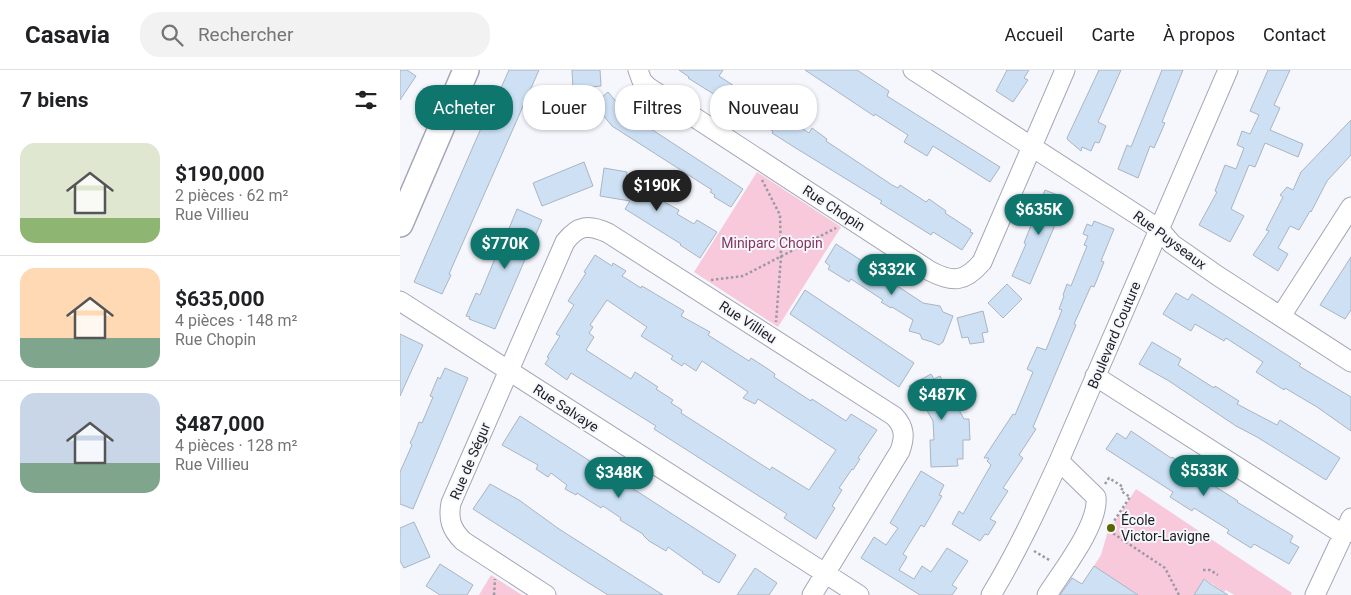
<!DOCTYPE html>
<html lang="fr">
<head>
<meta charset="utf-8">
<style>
  :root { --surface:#fff; --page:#f2f2f2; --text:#202124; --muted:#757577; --line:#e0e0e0; --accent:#0f766e }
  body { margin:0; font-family:Roboto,sans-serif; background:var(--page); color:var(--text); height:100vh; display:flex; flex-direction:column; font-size:19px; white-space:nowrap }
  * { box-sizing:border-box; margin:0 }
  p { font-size:16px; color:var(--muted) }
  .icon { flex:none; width:28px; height:28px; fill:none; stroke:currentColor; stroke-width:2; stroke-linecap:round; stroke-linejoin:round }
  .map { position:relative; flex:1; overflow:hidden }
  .sheet { display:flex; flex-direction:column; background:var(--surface); width:400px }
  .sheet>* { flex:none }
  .hud { position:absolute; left:15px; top:15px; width:475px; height:45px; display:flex; gap:10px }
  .price { position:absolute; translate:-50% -42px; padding:0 11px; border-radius:18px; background:var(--accent); color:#fff; font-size:16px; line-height:32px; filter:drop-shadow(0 1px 2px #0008) }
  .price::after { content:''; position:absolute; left:50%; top:30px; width:15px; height:11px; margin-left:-8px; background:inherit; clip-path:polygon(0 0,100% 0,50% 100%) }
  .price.current { background:#222; color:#fff }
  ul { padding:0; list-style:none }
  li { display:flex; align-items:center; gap:15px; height:125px; padding:0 20px }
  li+li { border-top:1px solid var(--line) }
  li span { display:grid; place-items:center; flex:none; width:140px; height:100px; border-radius:15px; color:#555 }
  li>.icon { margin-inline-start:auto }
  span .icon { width:60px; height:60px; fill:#fffc; stroke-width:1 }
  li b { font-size:21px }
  h2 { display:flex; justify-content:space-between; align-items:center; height:60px; padding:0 20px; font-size:21px }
  .tag { padding:0 18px; border-radius:20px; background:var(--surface); box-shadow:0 1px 4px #0004; font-size:18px; line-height:45px }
  .tag.current { background:var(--accent); color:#fff }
  header { display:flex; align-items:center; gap:30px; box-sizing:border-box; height:70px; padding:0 25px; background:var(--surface); border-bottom:1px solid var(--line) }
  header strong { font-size:24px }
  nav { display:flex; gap:28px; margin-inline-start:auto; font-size:18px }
  .search { width:350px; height:45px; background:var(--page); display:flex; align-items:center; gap:12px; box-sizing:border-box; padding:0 18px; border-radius:20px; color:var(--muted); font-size:19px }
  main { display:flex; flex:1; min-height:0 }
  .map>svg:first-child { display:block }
  .green { fill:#f7c9db }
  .building { fill:#cde0f4; stroke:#a9b5c2; fill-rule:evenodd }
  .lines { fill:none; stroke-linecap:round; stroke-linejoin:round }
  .minor-casing { stroke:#a5a6b6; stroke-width:21 }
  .major-casing { stroke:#a5a6b6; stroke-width:28 }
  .path { stroke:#9a9aa1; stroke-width:2.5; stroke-dasharray:2.5 2.5; stroke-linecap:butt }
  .minor { stroke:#fff; stroke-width:19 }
  .major { stroke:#fff; stroke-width:25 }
  .poi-dot { fill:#5d6503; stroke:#f6f6fd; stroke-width:2 }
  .labels { text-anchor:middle; stroke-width:4; stroke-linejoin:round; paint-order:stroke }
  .street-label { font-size:14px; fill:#1d1d24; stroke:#f6f6fd }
  .park-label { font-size:14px; fill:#85365c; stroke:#f6f6fd }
  .poi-label { font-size:14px; fill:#1d1d24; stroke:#f6f6fd; text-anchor:start }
</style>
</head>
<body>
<header>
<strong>Casavia</strong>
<div class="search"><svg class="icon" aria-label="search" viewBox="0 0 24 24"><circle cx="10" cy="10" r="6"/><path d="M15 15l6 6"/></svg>Rechercher</div>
<nav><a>Accueil</a><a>Carte</a><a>À propos</a><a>Contact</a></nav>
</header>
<main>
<section class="sheet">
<h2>7 biens<svg class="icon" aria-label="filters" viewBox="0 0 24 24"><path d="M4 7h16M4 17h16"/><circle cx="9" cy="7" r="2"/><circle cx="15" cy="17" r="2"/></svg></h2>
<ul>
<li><span style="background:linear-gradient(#dfe7d0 75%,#8fb573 0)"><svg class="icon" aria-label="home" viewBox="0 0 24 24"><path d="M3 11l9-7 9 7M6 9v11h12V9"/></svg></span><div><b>$190,000</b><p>2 pièces · 62 m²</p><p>Rue Villieu</p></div></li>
<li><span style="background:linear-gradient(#ffd9b3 70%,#7fa58c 0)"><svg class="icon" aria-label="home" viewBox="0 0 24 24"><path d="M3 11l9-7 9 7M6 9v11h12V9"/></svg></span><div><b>$635,000</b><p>4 pièces · 148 m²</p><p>Rue Chopin</p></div></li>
<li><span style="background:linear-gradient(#c9d6e8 70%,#7fa58c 0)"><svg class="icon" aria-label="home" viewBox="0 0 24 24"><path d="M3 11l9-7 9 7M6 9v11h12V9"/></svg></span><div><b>$487,000</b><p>4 pièces · 128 m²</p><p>Rue Villieu</p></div></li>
</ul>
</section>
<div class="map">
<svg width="951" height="525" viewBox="0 0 951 525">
  <rect width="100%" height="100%" fill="#f6f6fd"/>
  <path class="green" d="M357,102L441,157L378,257L294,202Z
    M736,419L892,523L891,525H834L826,520L824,522L805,509L794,525H738L694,496L701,485L707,464Z
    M91,505L122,525H79Z"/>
  <path class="building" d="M0,0H7L16,6L0,30Z
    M109,0H139L49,204L51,205L42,224L14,212L99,17L101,18Z
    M172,0H200L201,16L173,19Z
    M279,0H323L319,6L354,29L357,25L379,39L377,42L409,63L412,58L427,69L426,71L492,115L498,118L500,115L526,132L529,129L546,141L545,143L571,160L570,162L573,163L562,180L533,162L531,165L480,133L482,131L394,77L372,63L373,61L288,8L289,7Z
    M405,0H457L489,21L487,26L600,97L590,112L533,76L527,86L504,72L508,65L475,44L474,46Z
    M607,0H629L624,8L628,10L613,32L596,21Z
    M699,0H721L698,52L706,56L699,73L695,72L691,81L682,77L681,81L668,70L667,68Z
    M762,0H783L762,52L765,53L754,78L750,76L738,108L718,99L727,75L731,77Z
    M868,0H890L874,35L880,38L870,60L903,74L898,87L865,73L855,97L849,95L831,139L844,146L830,172L799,155L817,122L815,121L825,95L836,99L844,78L837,75L842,61L850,64L859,45L850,41Z
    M208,22L225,42L343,119L331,137L314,127L315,125L310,122L312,120L212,56L194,34Z
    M951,50V85L927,111L911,142L910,141L899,160L890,156L878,178L888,184L878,201L853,185L869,161L866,160L883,127L880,125L887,117L893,120L901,102Z
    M184,92L193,116L142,136L133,113Z
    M204,98L227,102L226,110L244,122L248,116L258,122L255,127L279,140L277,144L294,154L297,150L317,162L300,188L280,175L281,174L225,139L230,131L200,126Z
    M645,120L665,128L661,136H663L630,214L612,206L626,174L624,173Z
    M117,139L142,150L95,259L69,249L70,247L66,246L76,223L80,225L96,186L93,185L102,165L106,166Z
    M694,151L714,159L701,191L704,192L694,217L691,216L674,254L676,255L633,357L636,359L619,385L623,388L603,418L608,421L590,449L596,452L588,465L585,464L580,471L552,454L559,441L563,444L591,395L587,391L589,388H584L613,344L615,345L633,302L627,299L637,277L646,280L662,240L659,239L664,226L663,225L667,214L671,216L687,176L684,175L688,166L683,164L687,154L692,156Z
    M436,174L487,207V209L523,233L540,236L543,242L553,246L543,272L539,275L532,272L522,269L520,264L509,261L513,250L492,237L491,238L481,232L483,230L451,209L449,212L428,199L430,196L425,192Z
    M195,185L212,196L213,193L226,201L222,206L241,218L242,216L284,241L281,246L310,262L308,265L349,291L351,288L368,299L375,304L374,307L411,331L412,329L446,351L451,344L477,360L458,388L460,389L453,400L452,399L439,418L442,420L432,436L435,438L416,469L384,448L387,444L254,359L256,356L232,341L171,303L167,310L145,294L149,288L147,287L160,266L156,264L174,235L168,231L186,203L184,202ZM207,230L247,257L241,266L273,286L271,289L282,296L284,293L296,301L302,291L348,322L343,328L355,334L358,329L436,380L409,420L372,397L370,400L281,343L282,340L271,333L273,330L256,319L258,317L235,302L231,309L186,280L194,267L189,263L193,257L190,255Z
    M951,187V240L945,249L920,235Z
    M607,214L622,229L603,248L588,233Z
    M405,220L514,293L499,317L390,244Z
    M776,223L788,230L792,224L901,294L899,296L951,327V361L917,337L885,318L884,320L856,302L863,292L826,268L824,271L795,254L791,261L763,244Z
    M583,241L588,262L582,263L584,272L570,274L568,267L562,268L557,248Z
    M0,264L23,275L0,326Z
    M752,272L781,289L778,295L814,318L815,316L839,331L837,334L877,355L880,350L940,388L926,410L857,367L836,356L769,311L739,294Z
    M45,298L68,308L13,439L0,434V402L12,375L10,373L14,365L19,352L22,353L33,327L30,326L38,307L40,309Z
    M531,304L534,309L540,306L564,349H569L570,370H563V389H557L558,396L531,397L530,370H534L533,351L525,337L521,339L509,316Z
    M120,346L336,485L319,513L302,503L303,502L268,477L266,481L249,471L243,465V464L220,450L221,448L203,436L201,438L177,423L176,425L165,419L167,415L151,403L148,407L136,399L138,395L102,375Z
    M731,361L771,388L772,387L780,392L779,394L838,431L837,432L893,466L890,472L899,477L889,494L854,474L851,478L827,463L829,460L794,438L792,441L770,427L773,422L706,379L717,363L726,369Z
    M521,401L544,415L539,425L542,426L524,457L521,455L503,484L507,487L499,500L514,509L522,496L531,502L547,478L568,491L552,515L557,518L552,525H520L461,488L474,467L486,475L498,458L490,453Z
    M90,414L119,430L159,459L263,525H208L187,512L73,439Z
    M14,452L30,487L4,498L0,491V458Z
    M40,494L73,515L67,525H40L26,516Z
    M694,496L738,525H660L672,508L682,514Z
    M355,498L377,513L369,525H337Z
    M804,509L812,515L828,525H794Z"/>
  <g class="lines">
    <g class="minor-casing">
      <path id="minor" d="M238,0L242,11L248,17L530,201C553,213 565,212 582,192L665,0
        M513,0L759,159L772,174L818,206L951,292
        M0,231L459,525
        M881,246L951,137
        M695,306L944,465
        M146,525L63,471C51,459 48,449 51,433L165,172C178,155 189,154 208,163L494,346C505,357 505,367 500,381L412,525
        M591,525C617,482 638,437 659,391L828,0
        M647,525C662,501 699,455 696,427L659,391
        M915,525L951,448"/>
    </g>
    <g class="major-casing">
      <path id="major" d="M0,154L66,0"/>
    </g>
    <path class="path" d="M362,110L380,145L381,187L376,252
      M311,210L343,206L436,158
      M705,414L709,408L723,417L721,421L730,427L708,460L765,498L779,525
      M634,481L651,491
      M803,500H810L818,505
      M94,525L95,509"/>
    <use href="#minor" class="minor"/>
    <use href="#major" class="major"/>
  </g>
  <circle class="poi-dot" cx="711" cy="458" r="5"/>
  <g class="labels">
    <g class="street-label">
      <text transform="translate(434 138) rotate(33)" y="5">Rue Chopin</text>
      <text transform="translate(770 170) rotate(37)" y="5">Rue Puyseaux</text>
      <text transform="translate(348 252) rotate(33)" y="5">Rue Villieu</text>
      <text transform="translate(714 265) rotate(-67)" y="5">Boulevard Couture</text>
      <text transform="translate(166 338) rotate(33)" y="5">Rue Salvaye</text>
      <text transform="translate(70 391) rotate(-67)" y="5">Rue de Ségur</text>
    </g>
    <g class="park-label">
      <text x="372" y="178">Miniparc Chopin</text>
    </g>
    <g class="poi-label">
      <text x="721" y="455">École<tspan x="721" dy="16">Victor-Lavigne</tspan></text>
    </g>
  </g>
</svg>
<b class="price current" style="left:257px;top:142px">$190K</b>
<b class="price" style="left:639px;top:166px">$635K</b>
<b class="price" style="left:105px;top:200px">$770K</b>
<b class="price" style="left:492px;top:226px">$332K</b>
<b class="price" style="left:542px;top:351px">$487K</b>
<b class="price" style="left:804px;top:427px">$533K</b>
<b class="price" style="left:219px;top:429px">$348K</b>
<div class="hud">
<a class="tag current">Acheter</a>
<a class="tag">Louer</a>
<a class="tag">Filtres</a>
<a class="tag">Nouveau</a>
</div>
</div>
</main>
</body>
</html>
